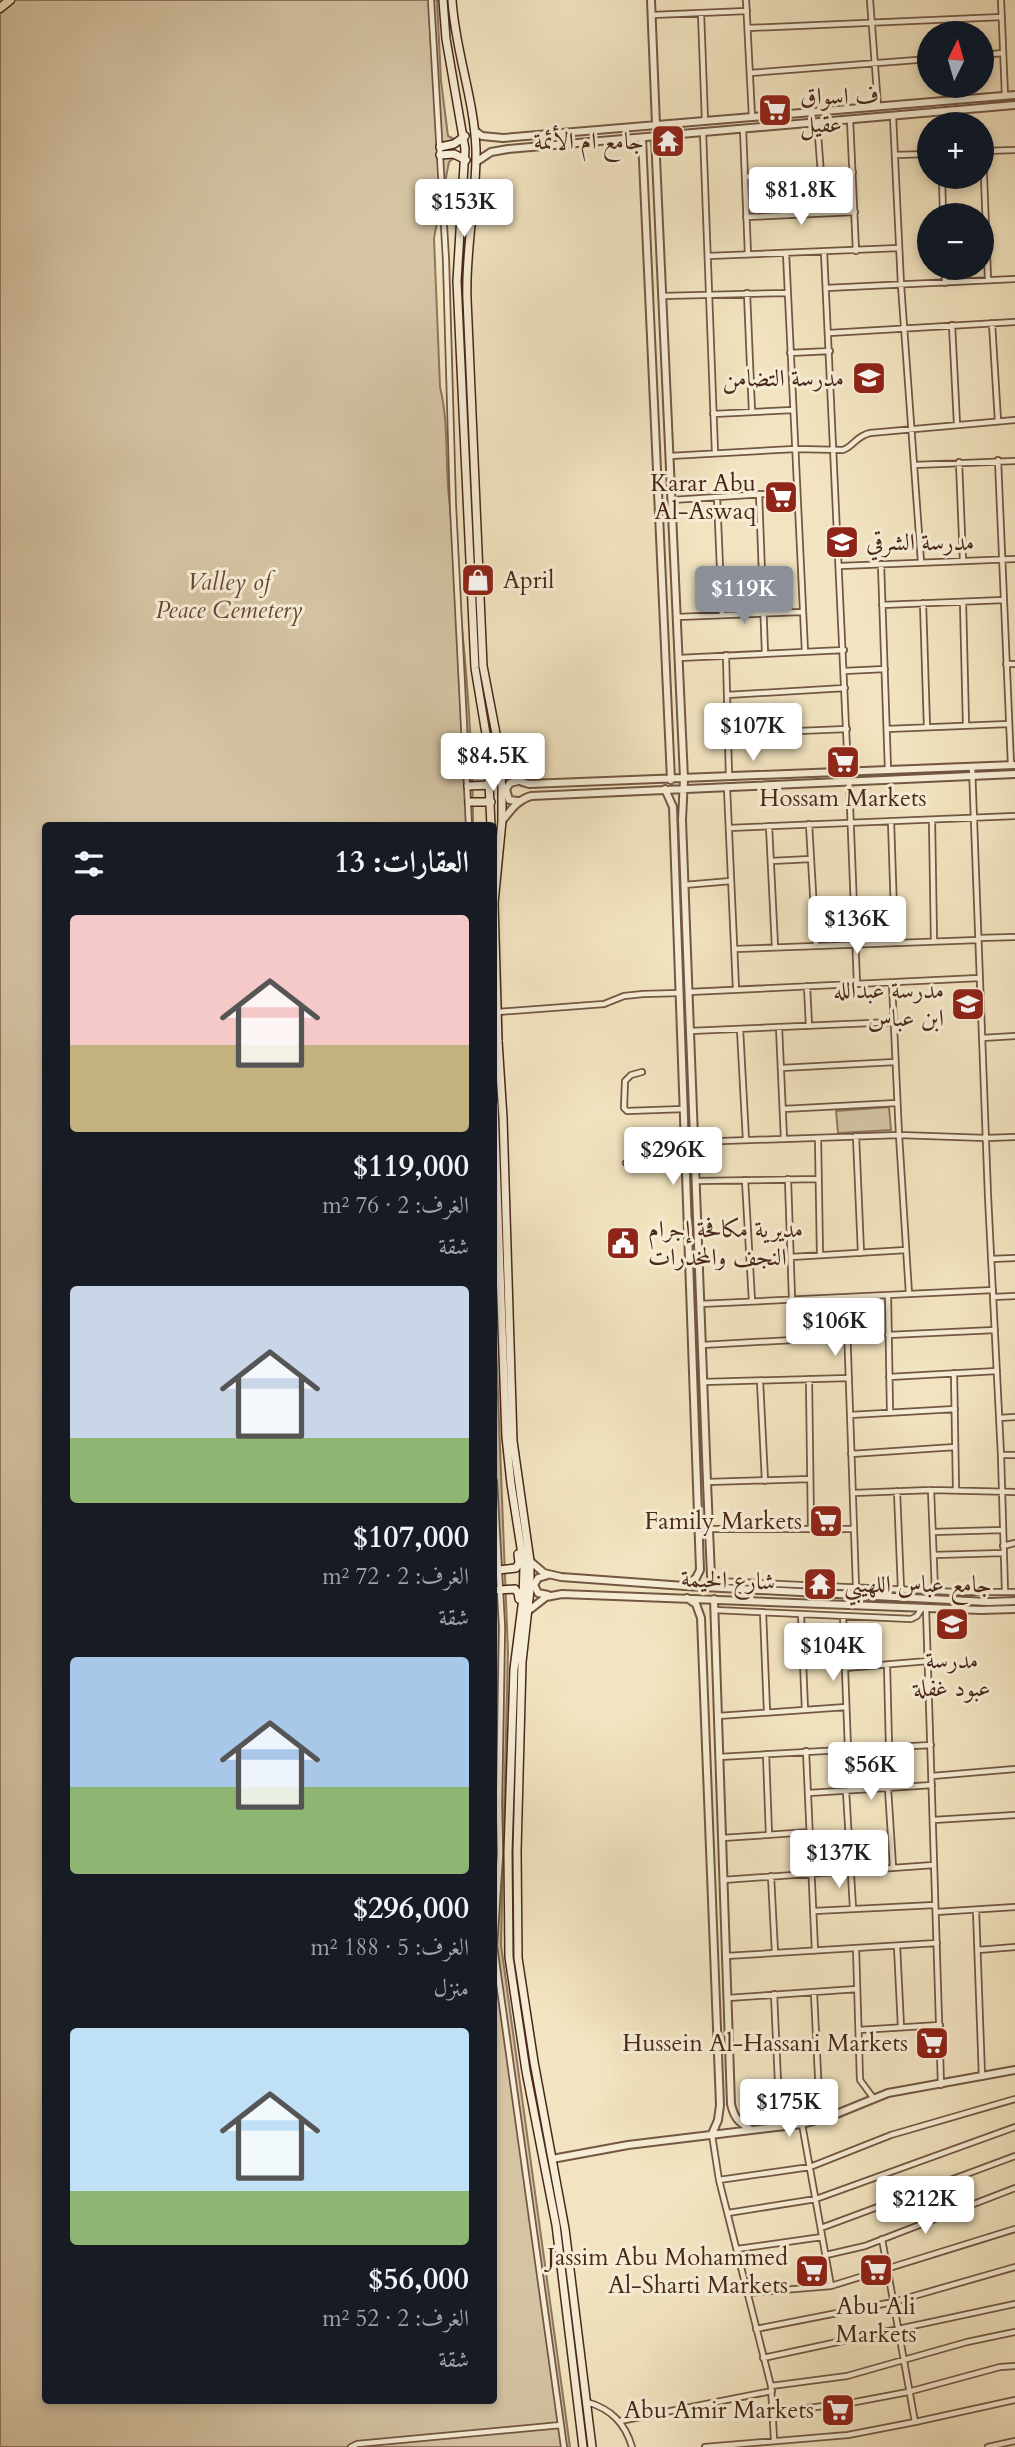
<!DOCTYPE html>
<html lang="ar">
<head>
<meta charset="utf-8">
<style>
  :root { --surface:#171b24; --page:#20242c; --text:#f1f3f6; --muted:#9ea1a6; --accent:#8c9099 }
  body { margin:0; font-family:Cardo,Amiri,serif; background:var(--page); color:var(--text); direction:rtl; height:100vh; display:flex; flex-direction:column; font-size:26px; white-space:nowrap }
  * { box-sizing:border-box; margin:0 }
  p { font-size:23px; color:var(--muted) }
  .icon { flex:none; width:38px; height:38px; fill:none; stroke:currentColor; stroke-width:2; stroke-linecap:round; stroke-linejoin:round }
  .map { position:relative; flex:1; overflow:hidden; direction:ltr }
  .drawer { position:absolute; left:42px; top:822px; width:455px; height:1582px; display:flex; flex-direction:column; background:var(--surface); border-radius:7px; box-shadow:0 4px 10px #0003; direction:rtl }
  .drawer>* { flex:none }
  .needle { width:46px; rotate:5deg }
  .fabs { position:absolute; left:917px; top:21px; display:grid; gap:14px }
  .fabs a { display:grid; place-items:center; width:77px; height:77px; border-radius:50%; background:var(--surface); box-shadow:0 4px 10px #0003; font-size:35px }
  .price { position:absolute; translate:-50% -60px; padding:0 16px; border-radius:7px; background:#fff; color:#222; font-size:23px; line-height:46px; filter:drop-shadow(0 2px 4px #0008) }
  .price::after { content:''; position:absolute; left:50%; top:42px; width:21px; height:16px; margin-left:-10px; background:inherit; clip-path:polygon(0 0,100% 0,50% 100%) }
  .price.selected { background:var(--accent); color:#fff }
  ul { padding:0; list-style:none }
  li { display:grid; align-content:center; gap:14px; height:371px; padding:0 28px }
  li span { display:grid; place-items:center; height:217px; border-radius:7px; color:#555 }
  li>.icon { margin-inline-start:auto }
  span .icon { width:126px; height:126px; fill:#fffc; stroke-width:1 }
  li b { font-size:30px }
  h2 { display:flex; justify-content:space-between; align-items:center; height:84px; padding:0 28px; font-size:30px }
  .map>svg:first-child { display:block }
  .green { fill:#d5c4a4; stroke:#8f765e; stroke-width:2 }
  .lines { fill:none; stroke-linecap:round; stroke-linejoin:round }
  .minor-casing { stroke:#735743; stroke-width:8 }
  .tertiary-casing { stroke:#735743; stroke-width:10 }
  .secondary-casing { stroke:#492819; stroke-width:10 }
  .primary-casing { stroke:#492819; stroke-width:11 }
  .minor { stroke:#f7edd6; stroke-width:4.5 }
  .tertiary { stroke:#f7edd6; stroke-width:6 }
  .secondary { stroke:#f7edd6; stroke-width:7 }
  .primary { stroke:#f2e4c0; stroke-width:8 }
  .labels { text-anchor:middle; stroke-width:6; stroke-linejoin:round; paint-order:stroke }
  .poi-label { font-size:24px; fill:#492819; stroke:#f7edd6; text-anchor:end }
  .park-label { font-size:24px; font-style:italic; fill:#654735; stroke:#f7edd6 }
  .street-label { font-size:24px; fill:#492819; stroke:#f7edd6 }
</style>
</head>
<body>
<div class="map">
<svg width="1015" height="2447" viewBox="0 0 1015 2447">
  <rect width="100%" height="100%" fill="#f2e4c0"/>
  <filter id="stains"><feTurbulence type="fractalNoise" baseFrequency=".00286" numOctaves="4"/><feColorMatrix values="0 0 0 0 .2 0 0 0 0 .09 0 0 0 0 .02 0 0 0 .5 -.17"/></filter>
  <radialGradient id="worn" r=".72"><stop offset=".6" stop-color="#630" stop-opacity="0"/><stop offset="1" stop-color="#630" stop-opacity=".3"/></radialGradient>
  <path class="green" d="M14,0H437L441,81L448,136L454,139L455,157L449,162L434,238L440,387C449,423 445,461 449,498C460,607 473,716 473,826H46V2401H494V1294L508,1652L501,1945L570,2447H0V12Z
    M889,1107L891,1130L838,1133L836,1111Z"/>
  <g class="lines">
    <g class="minor-casing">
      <path id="minor" d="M431,0L446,260L453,506L469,826
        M746,0L752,117
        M870,0L878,106
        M1001,0L1005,96
        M701,13L705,121
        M652,15L747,11
        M748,28L1002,17
        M982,55L1003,53
        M750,73L929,59
        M893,116L901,285L921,562
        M850,119L856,251
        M817,122L821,174
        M743,129L748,255
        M703,132L715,453
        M983,151L988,280
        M983,151L1015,150
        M895,155L929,154
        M745,177L853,172
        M942,177L943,215
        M746,217L855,212
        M824,252L848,772
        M786,253L805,652
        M708,256L899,248
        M945,268V283
        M826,288L1015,279
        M747,293L752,412
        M662,296L788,293
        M992,323L998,421
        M952,325L957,424
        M829,333L1015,322
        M790,353L830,351
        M713,414L793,410
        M670,456L795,449L843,450C853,447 856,436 870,433L1015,420
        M998,460L1011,765
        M959,462L963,561
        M914,465L1015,461
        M759,494L765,653
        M717,497L722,615
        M672,500L796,492
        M881,564L888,770
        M840,566L1015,559
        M963,602L966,725
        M923,603L927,727
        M882,605L1004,600
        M677,617L802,612
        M726,655L729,777
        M679,658L844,650
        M1006,664H1015
        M844,671L885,669
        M727,695L845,688
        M887,729L1008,724
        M728,734L847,729
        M972,767L988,1196L1001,1455L1005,1592
        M849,781L857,984
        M727,788L736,989
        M932,820L934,941
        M891,821L895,942
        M809,824L816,945
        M769,826L775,947
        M729,828L1015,816
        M771,861L811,859
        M684,885L731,881
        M978,938L1015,937
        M735,949L978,940
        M892,983L899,1135L909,1294
        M807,986L809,1026
        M689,992L979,978
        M498,1012L604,1004L624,996L643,994L680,993
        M779,1027L784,1139
        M740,1029L746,1140
        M690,1031L894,1022
        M982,1038L1015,1036
        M781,1068L895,1062
        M642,1072L631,1075L625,1081L624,1108L627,1111L684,1109
        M783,1109L897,1103
        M856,1136L861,1253
        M818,1138L820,1255
        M694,1142L899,1135L986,1138L1015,1137
        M626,1163L635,1156L685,1152
        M788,1179L792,1299
        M745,1180L752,1301
        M696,1181L818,1179
        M791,1257L906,1250
        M991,1259L1015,1258
        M888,1295L890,1412
        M846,1297L856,1587
        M993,1297L1015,1296
        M700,1304L993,1290
        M888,1335L995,1330
        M702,1345L847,1337
        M954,1373L956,1489
        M889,1377L997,1371
        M809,1379L811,1529
        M760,1381L765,1481
        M703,1382L849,1378
        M850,1415L955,1409
        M999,1418L1015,1417
        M851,1454L955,1447
        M1001,1455H1015
        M494,1481L502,1627L499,1804L500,1854L494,1946L564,2447
        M707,1482L810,1479
        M931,1490L935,1591
        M897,1491L901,1589
        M853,1493L931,1490L1015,1492
        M709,1529H854
        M933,1532L1003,1530
        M1003,1546L1015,1543
        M934,1555L1004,1553
        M715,1581L957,1592H1015
        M926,1608L941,2085
        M714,1610L911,1619L917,1616L922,1608
        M763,1612L767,1712
        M801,1614L805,1710
        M843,1616L848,1749
        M803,1656L844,1654
        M887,1665L889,1747
        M845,1668L928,1661
        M718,1716L846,1707
        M806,1751L815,1951
        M766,1754L769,1835
        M719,1757L931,1745
        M932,1776L1015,1769
        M888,1788L893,1867
        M846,1791L853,1908
        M809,1793L932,1785
        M933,1820L1015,1815
        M722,1838L810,1832
        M771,1876L775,1953
        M723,1880L934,1865
        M976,1910L982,2077
        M814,1911L935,1905
        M936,1912L1015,1907
        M897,1946L901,2027
        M856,1948L860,2080L874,2099
        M978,1950L1015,1947
        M726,1956L937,1943
        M814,1993L819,2096L829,2117
        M774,1994L780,2126
        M728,1998L857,1989
        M859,2030L940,2025
        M802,2124L831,2286L1015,2229
        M712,2135L719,2180L771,2386L774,2440
        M719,2180L810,2167L891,2135L1015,2099
        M728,2213L816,2199L1015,2127
        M821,2228L1015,2156
        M882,2239L915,2422L1015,2400
        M737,2249L822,2237
        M826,2255L865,2246L1015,2188
        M747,2293L831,2286
        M756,2329L893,2302L1015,2267
        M763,2358L1015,2304
        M771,2386L847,2376L967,2342L1015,2332
        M587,2402C611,2409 625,2423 632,2447
        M773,2412L850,2403L908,2392L1000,2367L1015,2366
        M620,2421L772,2391
        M351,2447L357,2444L561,2425
        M705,2447L848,2435L915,2422
        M988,2447L1015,2441"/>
    </g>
    <g class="tertiary-casing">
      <path id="tertiary" d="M651,0L656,125
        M475,131L482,136L503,138L1015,95
        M655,136L684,779L682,820L707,1482L711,1576L719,1588
        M642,138L671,780
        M476,162L491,152L508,149L1015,105
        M501,755C506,771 512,780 529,784L1015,765
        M665,789L673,807L700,1570L696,1578L685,1586
        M518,801L509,800L506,789L510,783L518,781
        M502,821C511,810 517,800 531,796L1015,774
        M530,1561L544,1573L561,1577L685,1586L988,1602L1015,1601
        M548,1575L538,1578L534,1585L538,1593L548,1595
        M687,1598L696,1604L701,1618L720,2105L718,2120L712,2134
        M714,1599L731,2104C734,2117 738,2122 750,2129
        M528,1611L546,1597L562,1594L981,1610L1015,1609
        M552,2159L628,2145L802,2124L829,2117L888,2093L1015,2070"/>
    </g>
    <g class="secondary-casing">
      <path id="secondary" d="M443,0L446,39L465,149L457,281L475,668L487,740L491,826
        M452,0C455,50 474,98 476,149C477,199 465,249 467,299L483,666L498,744L502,788V821L494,903L498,1041L503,1118L513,1441L530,1561V1590L522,1662L517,1851L518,1958L534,2062L565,2229L592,2447
        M440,147L454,144L465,136
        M440,155L454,154L466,160
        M468,786L490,785
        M469,802H491
        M494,1104L506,1437L511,1484L524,1567L523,1598L514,1669L508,1852L509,1957L526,2071L556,2225L583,2447
        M498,1570L516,1568L519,1563L518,1554
        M499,1590L515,1589L518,1593L519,1599"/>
    </g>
    <g class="primary-casing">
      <path id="primary" d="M0,8L10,0"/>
    </g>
    <use href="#minor" class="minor"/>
    <use href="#tertiary" class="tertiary"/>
    <use href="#secondary" class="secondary"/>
    <use href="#primary" class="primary"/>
  </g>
  <defs>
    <g id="supermarket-square" transform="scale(1.75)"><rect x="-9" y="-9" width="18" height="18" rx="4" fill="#8f2418" stroke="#f7edd6"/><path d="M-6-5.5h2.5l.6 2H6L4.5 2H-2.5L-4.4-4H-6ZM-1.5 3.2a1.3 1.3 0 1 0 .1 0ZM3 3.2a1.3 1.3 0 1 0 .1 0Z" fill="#fff"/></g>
    <g id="temple-square" transform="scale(1.75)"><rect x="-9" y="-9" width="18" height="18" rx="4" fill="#8f2418" stroke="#f7edd6"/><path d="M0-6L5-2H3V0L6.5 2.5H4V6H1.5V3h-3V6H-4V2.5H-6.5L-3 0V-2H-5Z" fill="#fff"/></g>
    <g id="school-square" transform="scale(1.75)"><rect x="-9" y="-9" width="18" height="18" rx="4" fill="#8f2418" stroke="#f7edd6"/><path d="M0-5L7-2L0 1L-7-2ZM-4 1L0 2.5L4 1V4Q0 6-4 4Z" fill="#fff"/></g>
    <g id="shop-square" transform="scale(1.75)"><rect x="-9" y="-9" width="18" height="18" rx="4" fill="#8f2418" stroke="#f7edd6"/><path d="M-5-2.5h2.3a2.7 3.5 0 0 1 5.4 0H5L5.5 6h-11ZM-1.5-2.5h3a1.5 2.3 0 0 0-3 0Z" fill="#fff"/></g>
    <g id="civic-square" transform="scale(1.75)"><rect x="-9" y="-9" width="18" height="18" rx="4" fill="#8f2418" stroke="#f7edd6"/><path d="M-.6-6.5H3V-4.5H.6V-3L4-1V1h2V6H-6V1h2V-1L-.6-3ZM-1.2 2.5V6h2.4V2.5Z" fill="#fff"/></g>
  </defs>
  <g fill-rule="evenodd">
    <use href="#supermarket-square" x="775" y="110"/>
    <use href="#temple-square" x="668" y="141"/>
    <use href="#school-square" x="869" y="378"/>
    <use href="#supermarket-square" x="781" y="497"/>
    <use href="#school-square" x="842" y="542"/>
    <use href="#shop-square" x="478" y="580"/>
    <use href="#supermarket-square" x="843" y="762"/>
    <use href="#school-square" x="968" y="1004"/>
    <use href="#civic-square" x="623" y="1243"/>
    <use href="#supermarket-square" x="826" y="1521"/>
    <use href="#temple-square" x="820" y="1584"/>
    <use href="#school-square" x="952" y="1624"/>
    <use href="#supermarket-square" x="932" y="2043"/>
    <use href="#supermarket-square" x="876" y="2270"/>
    <use href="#supermarket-square" x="812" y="2271"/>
    <use href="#supermarket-square" x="838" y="2410"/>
  </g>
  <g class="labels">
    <g class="poi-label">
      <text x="800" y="104" text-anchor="start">ف اسواق<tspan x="800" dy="28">عقيل</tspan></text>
      <text x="644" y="149">جامع ام الأئمة</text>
      <text x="844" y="386">مدرسة التضامن</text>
      <text x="756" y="491">Karar Abu<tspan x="756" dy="28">Al-Aswaq</tspan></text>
      <text x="866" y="550" text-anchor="start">مدرسة الشرقي</text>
      <text x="503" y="588" text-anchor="start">April</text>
      <text x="843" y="806" text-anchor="middle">Hossam Markets</text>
      <text x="944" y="998">مدرسة عبدالله<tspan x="944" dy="28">ابن عباس</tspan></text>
      <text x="648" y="1237" text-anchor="start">مديرية مكافحة إجرام<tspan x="648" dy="28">النجف والمخدرات</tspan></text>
      <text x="802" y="1529">Family Markets</text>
      <text x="844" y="1592" text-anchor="start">جامع عباس اللهيبي</text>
      <text x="952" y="1668" text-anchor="middle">مدرسة<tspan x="952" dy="28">عبود غفلة</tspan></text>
      <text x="908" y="2051">Hussein Al-Hassani Markets</text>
      <text x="788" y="2265">Jassim Abu Mohammed<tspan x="788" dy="28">Al-Sharti Markets</tspan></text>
      <text x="876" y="2314" text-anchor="middle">Abu Ali<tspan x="876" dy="28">Markets</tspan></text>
      <text x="814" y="2418">Abu Amir Markets</text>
    </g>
    <g class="park-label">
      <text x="229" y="590">Valley of<tspan x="229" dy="28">Peace Cemetery</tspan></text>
    </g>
    <g class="street-label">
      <text transform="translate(728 1580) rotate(2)" y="8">شارع الخيمة</text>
    </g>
  </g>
  <rect width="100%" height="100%" filter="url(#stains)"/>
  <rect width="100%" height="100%" fill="url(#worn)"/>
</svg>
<div class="fabs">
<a><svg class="needle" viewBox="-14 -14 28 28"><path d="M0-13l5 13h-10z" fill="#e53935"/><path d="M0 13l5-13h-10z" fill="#9ea1a6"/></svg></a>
<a>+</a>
<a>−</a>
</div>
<b class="price" style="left:801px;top:227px">$81.8K</b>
<b class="price" style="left:464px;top:239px">$153K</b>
<b class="price selected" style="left:744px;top:626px">$119K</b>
<b class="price" style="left:753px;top:763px">$107K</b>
<b class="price" style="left:493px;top:793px">$84.5K</b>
<b class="price" style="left:857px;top:956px">$136K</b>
<b class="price" style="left:673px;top:1187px">$296K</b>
<b class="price" style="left:835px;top:1358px">$106K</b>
<b class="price" style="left:833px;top:1683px">$104K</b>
<b class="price" style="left:871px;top:1802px">$56K</b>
<b class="price" style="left:839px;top:1890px">$137K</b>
<b class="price" style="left:789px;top:2139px">$175K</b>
<b class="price" style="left:925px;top:2236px">$212K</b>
<section class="drawer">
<h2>العقارات: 13<svg class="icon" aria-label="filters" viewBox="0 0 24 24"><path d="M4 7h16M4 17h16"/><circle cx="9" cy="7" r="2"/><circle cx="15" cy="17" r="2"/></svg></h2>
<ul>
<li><span style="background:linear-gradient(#f6c9c9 60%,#c2b280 0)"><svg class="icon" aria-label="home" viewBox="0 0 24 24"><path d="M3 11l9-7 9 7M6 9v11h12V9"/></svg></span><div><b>$119,000</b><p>الغرف: 2 · 76 m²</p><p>شقة</p></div></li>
<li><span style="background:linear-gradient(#c9d6e8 70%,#8fb573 0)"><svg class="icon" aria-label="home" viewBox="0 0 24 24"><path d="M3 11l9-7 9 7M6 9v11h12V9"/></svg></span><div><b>$107,000</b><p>الغرف: 2 · 72 m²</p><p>شقة</p></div></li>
<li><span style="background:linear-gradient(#a9c7e8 60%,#8fb573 0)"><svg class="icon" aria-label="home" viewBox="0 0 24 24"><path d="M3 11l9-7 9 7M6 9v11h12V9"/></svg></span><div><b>$296,000</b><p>الغرف: 5 · 188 m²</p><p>منزل</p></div></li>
<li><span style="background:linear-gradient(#bfe0f5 75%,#8fb573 0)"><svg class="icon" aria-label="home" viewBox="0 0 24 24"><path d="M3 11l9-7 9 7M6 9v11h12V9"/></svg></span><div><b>$56,000</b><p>الغرف: 2 · 52 m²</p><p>شقة</p></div></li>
</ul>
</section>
</div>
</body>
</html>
